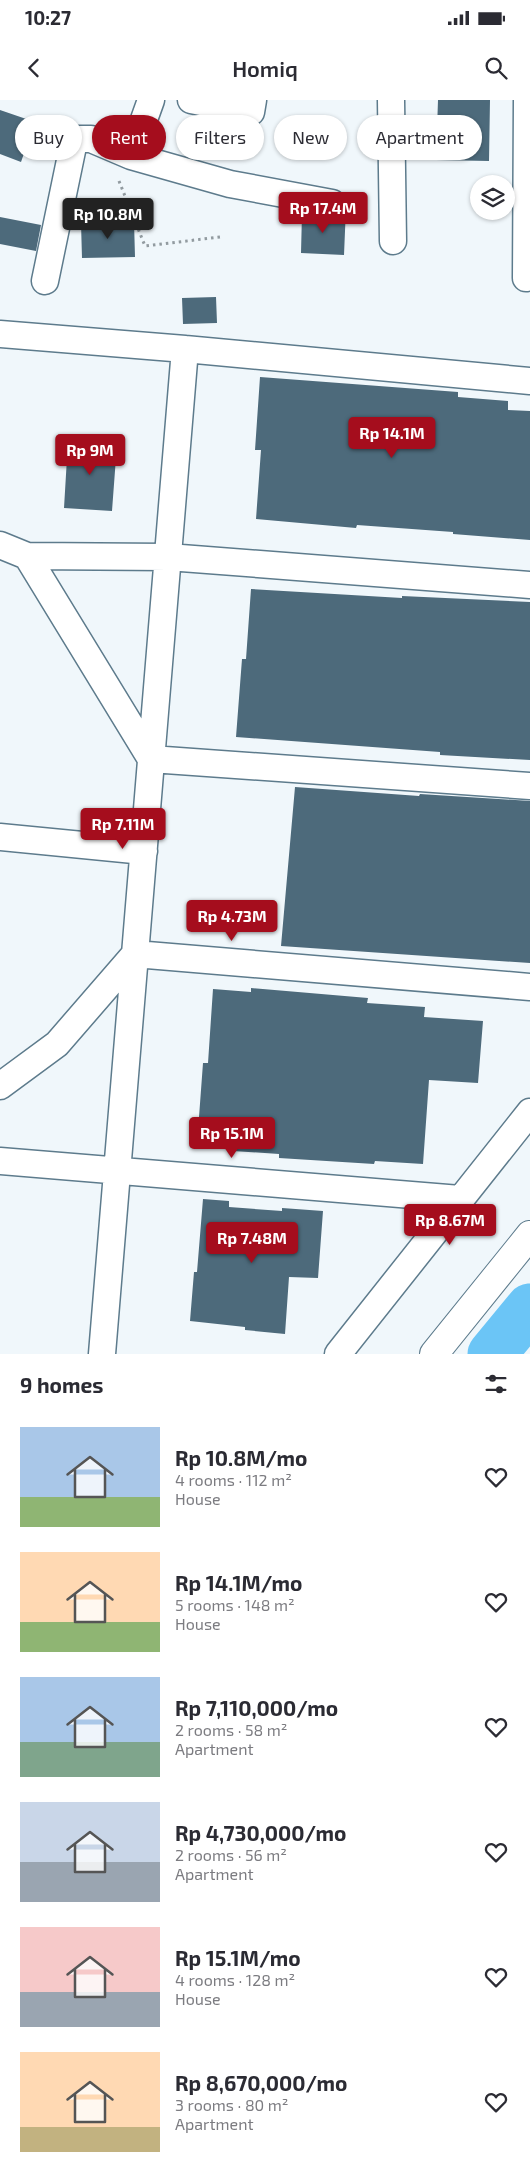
<!DOCTYPE html>
<html lang="en">
<head>
<meta charset="utf-8">
<style>
  :root { --surface:#fff; --page:#f7f7f7; --text:#2b2b33; --muted:#7c7c81; --accent:#a50d1d }
  body { margin:0; font-family:"Exo 2",sans-serif; background:var(--page); color:var(--text); height:100vh; display:flex; flex-direction:column; font-size:19px; white-space:nowrap }
  * { box-sizing:border-box; margin:0 }
  p { font-size:16px; color:var(--muted) }
  .icon { flex:none; width:28px; height:28px; fill:none; stroke:currentColor; stroke-width:2; stroke-linecap:round; stroke-linejoin:round }
  .map { position:relative; height:1254px; overflow:hidden }
  .side { display:flex; flex-direction:column; background:var(--surface); flex:1 }
  .side>* { flex:none }
  .guide { position:absolute; left:15px; top:15px; width:500px; height:45px; display:flex; gap:10px }
  .tools { position:absolute; left:470px; top:75px; display:grid; gap:10px }
  .tools a { display:grid; place-items:center; width:45px; height:45px; border-radius:50%; background:var(--surface); box-shadow:0 1px 4px #0004; font-size:25px }
  .price { position:absolute; translate:-50% -42px; padding:0 11px; border-radius:5px; background:var(--accent); color:#fff; font-size:16px; line-height:32px; filter:drop-shadow(0 1px 2px #0008) }
  .price::after { content:''; position:absolute; left:50%; top:30px; width:15px; height:11px; margin-left:-8px; background:inherit; clip-path:polygon(0 0,100% 0,50% 100%) }
  .price.on { background:#222; color:#fff }
  ul { padding:0; list-style:none }
  li { display:flex; align-items:center; gap:15px; height:125px; padding:0 20px }
  li span { display:grid; place-items:center; flex:none; width:140px; height:100px; border-radius:0px; color:#555 }
  li>.icon { margin-inline-start:auto }
  span .icon { width:60px; height:60px; fill:#fffc; stroke-width:1 }
  li b { font-size:21px }
  h2 { display:flex; justify-content:space-between; align-items:center; height:60px; padding:0 20px; font-size:21px }
  .tag { padding:0 18px; border-radius:22px; background:var(--surface); box-shadow:0 1px 4px #0004; font-size:18px; line-height:45px }
  .tag.on { background:var(--accent); color:#fff }
  .status { display:flex; justify-content:space-between; align-items:center; height:35px; padding:0 25px; background:var(--surface); direction:ltr }
  .status svg { height:14px; fill:currentColor }
  header { display:flex; justify-content:space-between; align-items:center; height:65px; padding:0 20px; background:var(--surface); font-size:22px; font-weight:600 }
  .map>svg:first-child { display:block }
  .lines { fill:none; stroke-linecap:round; stroke-linejoin:round }
  .river { stroke:#6bc5f6; stroke-width:49 }
  .building { fill:#4d6a7b }
  .minor-casing { stroke:#5d7b8c; stroke-width:29 }
  .tertiary-casing { stroke:#5d7b8c; stroke-width:30 }
  .path { stroke:#929ba0; stroke-width:3; stroke-dasharray:2.5 4; stroke-linecap:butt }
  .minor { stroke:#fff; stroke-width:26 }
  .tertiary { stroke:#fff; stroke-width:28 }
</style>
</head>
<body>
<div class="status"><b>10:27</b><svg viewBox="0 0 49 12"><path d="M0 12V9h3v3zM5 12V6h3v6zM10 12V3h3v9zM15 12V0h3v12zM26 1h20v11H26zM47 4h2v5h-2z"/></svg></div>
<header><svg class="icon" aria-label="back" viewBox="0 0 24 24"><path d="M15 5l-7 7 7 7"/></svg>Homiq<svg class="icon" aria-label="search" viewBox="0 0 24 24"><circle cx="10" cy="10" r="6"/><path d="M15 15l6 6"/></svg></header>
<div class="map">
<svg width="530" height="1254" viewBox="0 0 530 1254">
  <rect width="100%" height="100%" fill="#f0f7fb"/>
  <g class="lines">
    <path class="river" d="M492,1254L530,1208"/>
  </g>
  <path class="building" d="M438,0H490L489,61L436,60Z
    M0,10L35,22L21,62L0,54Z
    M346,107L344,155L301,153L302,113L337,117L343,113Z
    M0,117L41,125L36,151L0,144Z
    M134,121L135,157L82,158L81,123Z
    M216,197L217,223L183,224L182,198Z
    M260,277L458,292V297L508,301V310L530,311V440L453,434V432L357,425L356,428L256,419L261,350H255Z
    M68,341L117,344L112,411L64,408Z
    M251,489L402,498V496L530,502V660L440,655V652L236,637L242,559H246Z
    M295,687L419,696L420,694L530,701V863L281,846Z
    M251,888L368,898L367,903L425,907L424,917L483,921L478,983L429,980L423,1064L375,1061L374,1064L279,1058V1054L233,1051V1047L197,1044L203,963H208L213,889L251,892Z
    M203,1099L229,1101V1107L282,1111V1108L323,1111L318,1178L289,1177L285,1234L245,1230V1227L190,1221L194,1172H197Z"/>
  <g class="lines">
    <g class="minor-casing">
      <path id="minor" d="M191,0L251,12L253,0
        M391,0L393,141
        M131,56L230,84L332,103
        M526,178L527,0
        M45,181L73,46L79,39H91L131,56L151,0
        M0,234L185,249L530,281
        M0,445L27,456L151,659L530,686
        M27,456L168,457L530,485
        M0,737L144,751
        M0,986L57,944L135,854L530,887
        M0,1061L460,1099
        M102,1254L185,249
        M338,1254L530,1012"/>
    </g>
    <g class="tertiary-casing">
      <path id="tertiary" d="M434,1254L530,1135"/>
    </g>
    <path class="path" d="M119,81L145,146L220,137"/>
    <use href="#minor" class="minor"/>
    <use href="#tertiary" class="tertiary"/>
  </g>
</svg>
<div class="tools">
<a><svg class="icon" aria-label="layers" viewBox="0 0 24 24"><path d="M12 4l9 5-9 5-9-5zM3 14l9 5 9-5"/></svg></a>
</div>
<b class="price" style="left:323px;top:134px">Rp 17.4M</b>
<b class="price on" style="left:108px;top:140px">Rp 10.8M</b>
<b class="price" style="left:392px;top:359px">Rp 14.1M</b>
<b class="price" style="left:90px;top:376px">Rp 9M</b>
<b class="price" style="left:123px;top:750px">Rp 7.11M</b>
<b class="price" style="left:232px;top:842px">Rp 4.73M</b>
<b class="price" style="left:232px;top:1059px">Rp 15.1M</b>
<b class="price" style="left:450px;top:1146px">Rp 8.67M</b>
<b class="price" style="left:252px;top:1164px">Rp 7.48M</b>
<div class="guide">
<a class="tag">Buy</a>
<a class="tag on">Rent</a>
<a class="tag">Filters</a>
<a class="tag">New</a>
<a class="tag">Apartment</a>
</div>
</div>
<section class="side">
<h2>9 homes<svg class="icon" aria-label="filters" viewBox="0 0 24 24"><path d="M4 7h16M4 17h16"/><circle cx="9" cy="7" r="2"/><circle cx="15" cy="17" r="2"/></svg></h2>
<ul>
<li><span style="background:linear-gradient(#a9c7e8 70%,#8fb573 0)"><svg class="icon" aria-label="home" viewBox="0 0 24 24"><path d="M3 11l9-7 9 7M6 9v11h12V9"/></svg></span><div><b>Rp 10.8M/mo</b><p>4 rooms · 112 m²</p><p>House</p></div><svg class="icon" aria-label="heart" viewBox="0 0 24 24"><path d="M12 20l-8-8c-3-5 5-10 8-4 3-6 11-1 8 4z"/></svg></li>
<li><span style="background:linear-gradient(#ffd9b3 70%,#8fb573 0)"><svg class="icon" aria-label="home" viewBox="0 0 24 24"><path d="M3 11l9-7 9 7M6 9v11h12V9"/></svg></span><div><b>Rp 14.1M/mo</b><p>5 rooms · 148 m²</p><p>House</p></div><svg class="icon" aria-label="heart" viewBox="0 0 24 24"><path d="M12 20l-8-8c-3-5 5-10 8-4 3-6 11-1 8 4z"/></svg></li>
<li><span style="background:linear-gradient(#a9c7e8 65%,#7fa58c 0)"><svg class="icon" aria-label="home" viewBox="0 0 24 24"><path d="M3 11l9-7 9 7M6 9v11h12V9"/></svg></span><div><b>Rp 7,110,000/mo</b><p>2 rooms · 58 m²</p><p>Apartment</p></div><svg class="icon" aria-label="heart" viewBox="0 0 24 24"><path d="M12 20l-8-8c-3-5 5-10 8-4 3-6 11-1 8 4z"/></svg></li>
<li><span style="background:linear-gradient(#c9d6e8 60%,#9aa5b1 0)"><svg class="icon" aria-label="home" viewBox="0 0 24 24"><path d="M3 11l9-7 9 7M6 9v11h12V9"/></svg></span><div><b>Rp 4,730,000/mo</b><p>2 rooms · 56 m²</p><p>Apartment</p></div><svg class="icon" aria-label="heart" viewBox="0 0 24 24"><path d="M12 20l-8-8c-3-5 5-10 8-4 3-6 11-1 8 4z"/></svg></li>
<li><span style="background:linear-gradient(#f6c9c9 65%,#9aa5b1 0)"><svg class="icon" aria-label="home" viewBox="0 0 24 24"><path d="M3 11l9-7 9 7M6 9v11h12V9"/></svg></span><div><b>Rp 15.1M/mo</b><p>4 rooms · 128 m²</p><p>House</p></div><svg class="icon" aria-label="heart" viewBox="0 0 24 24"><path d="M12 20l-8-8c-3-5 5-10 8-4 3-6 11-1 8 4z"/></svg></li>
<li><span style="background:linear-gradient(#ffd9b3 75%,#c2b280 0)"><svg class="icon" aria-label="home" viewBox="0 0 24 24"><path d="M3 11l9-7 9 7M6 9v11h12V9"/></svg></span><div><b>Rp 8,670,000/mo</b><p>3 rooms · 80 m²</p><p>Apartment</p></div><svg class="icon" aria-label="heart" viewBox="0 0 24 24"><path d="M12 20l-8-8c-3-5 5-10 8-4 3-6 11-1 8 4z"/></svg></li>
</ul>
</section>
</body>
</html>
